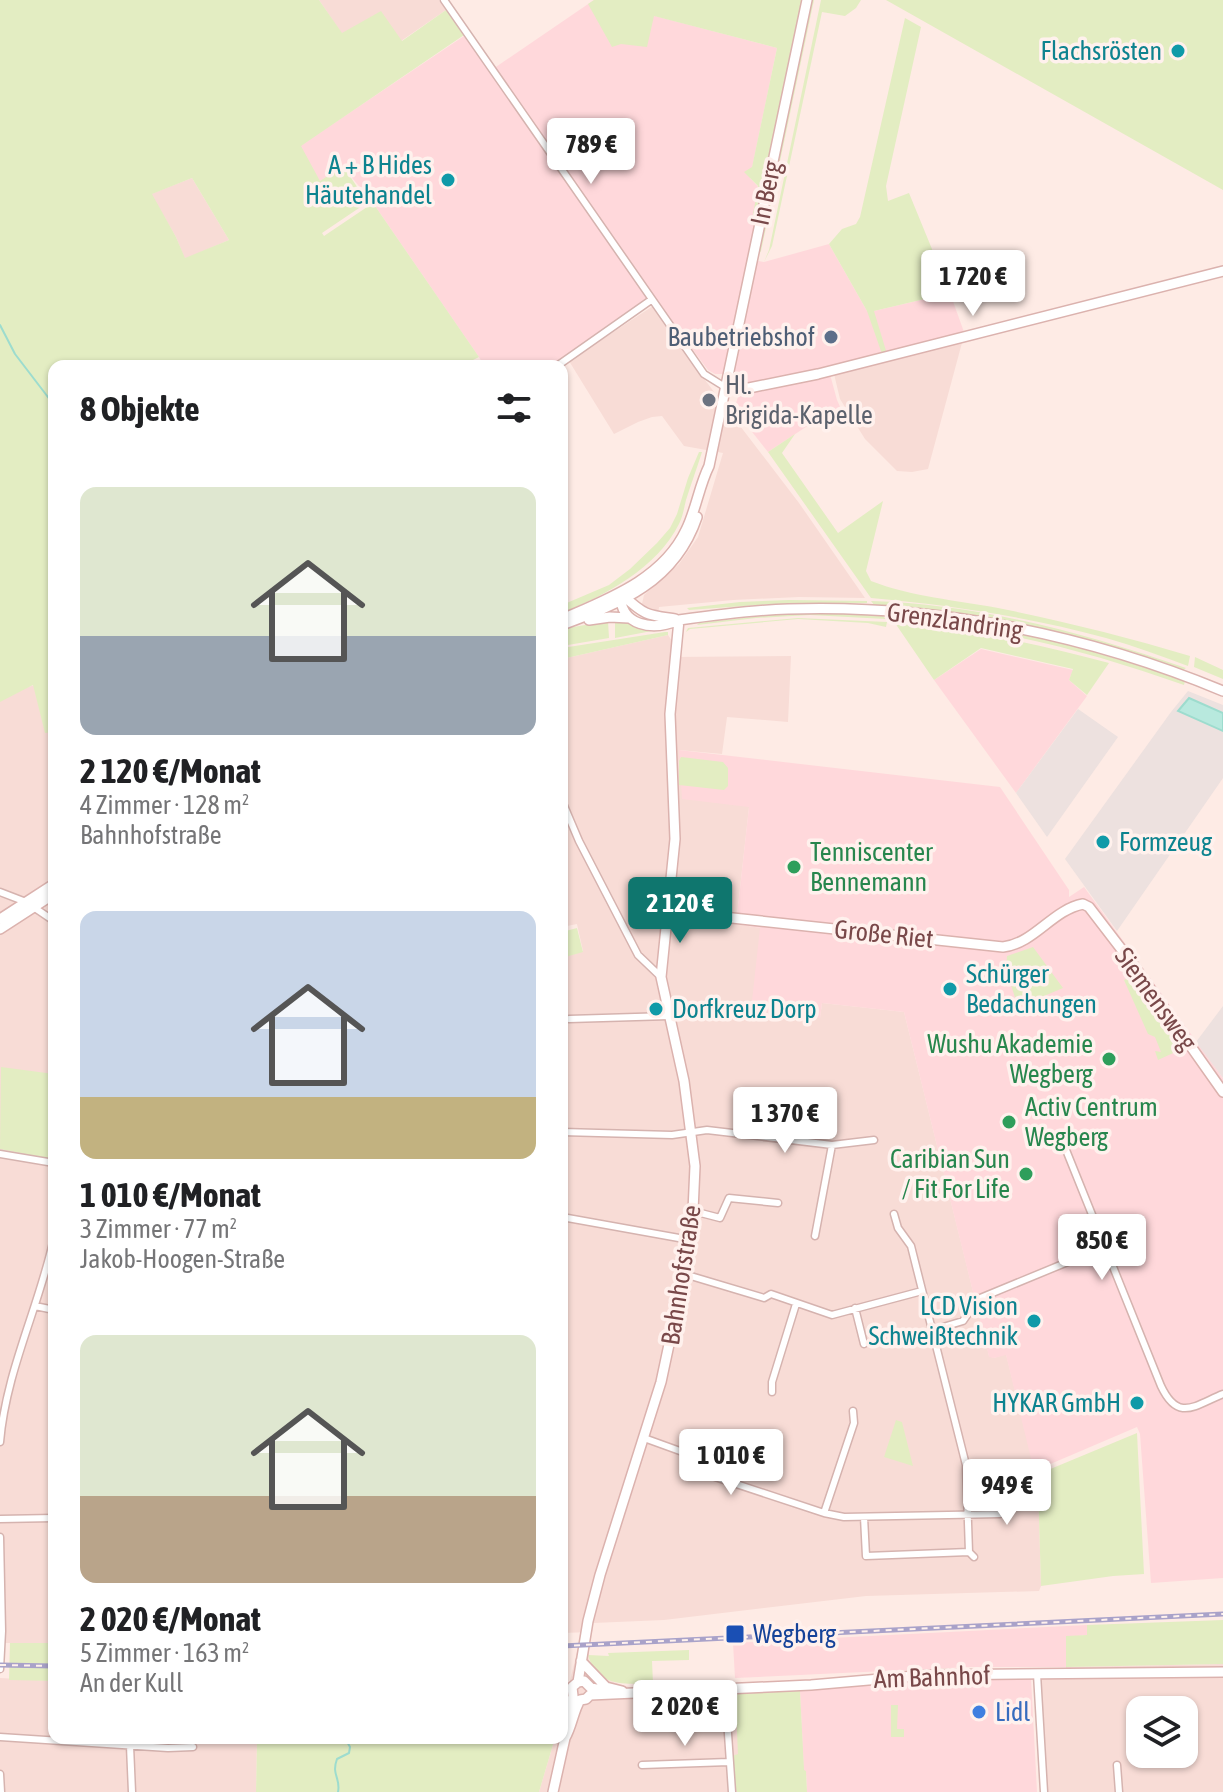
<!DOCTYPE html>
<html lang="de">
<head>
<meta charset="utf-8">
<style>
  :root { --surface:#fff; --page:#f6f6f6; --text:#202124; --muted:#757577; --accent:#0f766e }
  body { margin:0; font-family:"Asap Condensed",sans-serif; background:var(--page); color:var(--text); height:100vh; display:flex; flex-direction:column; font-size:30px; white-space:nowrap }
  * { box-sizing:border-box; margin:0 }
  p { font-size:26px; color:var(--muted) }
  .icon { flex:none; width:44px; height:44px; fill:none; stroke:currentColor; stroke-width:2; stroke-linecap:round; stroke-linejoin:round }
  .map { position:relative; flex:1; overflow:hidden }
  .side { position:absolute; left:48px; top:360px; width:520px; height:1384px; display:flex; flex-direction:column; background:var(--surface); border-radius:16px; box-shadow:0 2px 6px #0004 }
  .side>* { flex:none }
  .buttons { position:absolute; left:1126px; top:1696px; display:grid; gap:16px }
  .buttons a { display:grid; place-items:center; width:72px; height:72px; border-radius:16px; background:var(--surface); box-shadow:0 2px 6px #0004; font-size:40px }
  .price { position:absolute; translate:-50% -68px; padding:0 18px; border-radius:8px; background:#fff; color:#222; font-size:26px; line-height:52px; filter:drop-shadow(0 2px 4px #0008) }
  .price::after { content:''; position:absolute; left:50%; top:48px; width:24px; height:18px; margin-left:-12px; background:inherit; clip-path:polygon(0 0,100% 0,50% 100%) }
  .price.selected { background:var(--accent); color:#fff }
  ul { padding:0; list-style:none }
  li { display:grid; align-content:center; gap:16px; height:424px; padding:0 32px }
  li span { display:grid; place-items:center; height:248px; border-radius:16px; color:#555 }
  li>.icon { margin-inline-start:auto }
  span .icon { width:144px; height:144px; fill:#fffc; stroke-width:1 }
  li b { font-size:34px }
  h2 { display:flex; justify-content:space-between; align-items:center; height:96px; padding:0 32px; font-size:34px }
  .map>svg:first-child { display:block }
  .residential { fill:#f8dcd6; fill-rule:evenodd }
  .commercial { fill:#ffd8db }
  .industrial { fill:#ede1df }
  .green { fill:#e3edc2; fill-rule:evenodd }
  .water { fill:#b8e9de; stroke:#9ddcce; stroke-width:2 }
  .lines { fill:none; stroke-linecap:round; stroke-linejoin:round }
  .stream { stroke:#9ddcce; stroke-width:2 }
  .street-casing { stroke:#d5b3af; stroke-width:9 }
  .secondary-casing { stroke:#dbb2ae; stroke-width:12 }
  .street { stroke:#fff; stroke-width:6 }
  .secondary { stroke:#fff; stroke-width:9 }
  .rail-casing { stroke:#a9a2c9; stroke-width:5 }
  .rail { stroke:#fff1ed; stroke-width:2; stroke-dasharray:6; stroke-linecap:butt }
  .culture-dot { fill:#0f9aa8; stroke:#fff1ed; stroke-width:3 }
  .service-dot { fill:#5c6f8a; stroke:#fff1ed; stroke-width:3 }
  .worship-dot { fill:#6b7280; stroke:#fff1ed; stroke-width:3 }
  .leisure-dot { fill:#2e9e5b; stroke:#fff1ed; stroke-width:3 }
  .transit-dot { fill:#1a4fb4; stroke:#fff1ed; stroke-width:3 }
  .shop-dot { fill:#3f7fe0; stroke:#fff1ed; stroke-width:3 }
  .labels { text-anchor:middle; stroke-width:7; stroke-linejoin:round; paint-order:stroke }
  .culture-label { font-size:26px; fill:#0d838f; stroke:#fff1ed; text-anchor:end }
  .street-label { font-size:26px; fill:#794849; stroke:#fff1ed }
  .service-label { font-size:26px; fill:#4e5e75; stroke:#fff1ed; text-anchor:end }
  .worship-label { font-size:26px; fill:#5b616d; stroke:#fff1ed; text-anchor:start }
  .leisure-label { font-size:26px; fill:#27864d; stroke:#fff1ed; text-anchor:start }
  .transit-label { font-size:26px; fill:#164399; stroke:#fff1ed; text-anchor:start }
  .shop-label { font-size:26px; fill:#366cbe; stroke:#fff1ed; text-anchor:start }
</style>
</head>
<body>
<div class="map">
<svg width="1223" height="1792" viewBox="0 0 1223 1792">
  <rect width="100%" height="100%" fill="#feebe5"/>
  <path class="residential" d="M319,0H439L446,10L401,41L342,34Z
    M192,178L229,240L185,259L176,237L151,194Z
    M653,306L695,367L799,503L865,598L799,597L733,600L659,607L658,614L644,608L642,604L644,595L679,564L698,537L723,453L684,446L662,416L652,417L638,422L614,434L569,361Z
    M963,339L928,469L912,472L897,471L865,439L840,399L834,374Z
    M668,635L672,641L671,657L791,656L788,722L727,717L722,754L679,750L749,807L736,924L761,928L820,1018L822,1003L904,1012L989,1356L994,1358L1006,1354L1036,1475L1038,1485L1041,1586L1039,1591L866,1596L664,1620L593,1623L592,1632L562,1633V1320L568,1296L562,1275V958L583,951L577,924L562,927V659Z
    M47,680L54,709V1306L44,1304L42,1312L54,1315V1643H5L0,1647V698Z
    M577,1652H589V1660L607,1680L639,1690L799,1682L804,1770L807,1792H539L555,1738H562V1714Z
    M1223,1664V1792H1046L1041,1678L1067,1677L1066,1667ZM1140,1710H1184V1754H1140Z
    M0,1678L54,1681V1738H245L246,1740L257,1742L256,1792H0Z"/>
  <path class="commercial" d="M594,0L777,48L750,178L762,191L747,259L764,262L829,244L867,311H874L950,293L964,332L887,354L828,367L837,400L842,411L821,417L768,452L734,409L744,379L727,374H715L708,370L653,297L551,366H485L373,203L343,167L320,182L300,146L464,36L490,71Z
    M981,649L1073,670L1069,680L1087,696L1016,793L934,680Z
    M679,750L1000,787L1069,890V897L1084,887L1223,1078V1578L1151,1583L1140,1434L1137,1427L1034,1471L1006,1355L994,1358L989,1357L904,1012L822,1003L820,1018L751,1010L760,928L736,924L749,807L682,799Z
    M1087,1625V1635L1066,1637V1667H970L735,1678L733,1643Z
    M1031,1678L1037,1792H807L806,1771H804L800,1691L926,1679Z"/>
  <path class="industrial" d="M1188,691L1223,705V778L1117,931L1065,859L1171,712Z
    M1078,709L1118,737L1047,837L1016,793Z
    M1223,1006V1078L1196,1042Z"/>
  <path class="green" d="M0,0H319L342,33L381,11L402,41L446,10L464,35L301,146L320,181L343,166L366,200L365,204L322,233L324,236L373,203L479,357L461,366H54V732L45,733L33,685L0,702ZM192,178L229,240L185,258L176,237L152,194Z
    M594,0H803L756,221L752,220L758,186L744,172L752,167L777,48L654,16L647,47L621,44L612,47L588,4Z
    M811,0H814L761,251L757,258H756Z
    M821,0H861L856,8L845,16L822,12L772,246L764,262L769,250Z
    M886,0H1223V190Z
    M905,18L921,27L886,186L888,201L909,193L950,293L874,311L887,354H882L867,311L829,244L842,229L856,224L860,217Z
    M795,434L782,453L838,533L883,501L866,571L871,581C912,597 956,600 998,608C1063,621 1127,637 1190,656L1188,666C1161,656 1134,646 1106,638C1029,617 950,605 871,598L768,452Z
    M699,452H702C697,468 691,484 686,500C684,508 683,516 679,524C657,568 606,595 562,613V605L609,585L630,569L657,543L670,528L677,514L688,478Z
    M789,600L867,601V603L771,604L689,610L687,608L740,602Z
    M871,601C978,604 1085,633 1186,668L1183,670C1084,635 980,613 875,606Z
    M813,612L882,615L886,619L810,615L756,618L697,625L699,623L771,615Z
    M895,617C922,617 949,622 975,626C1048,637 1116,657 1185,681L1184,685C1091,652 994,626 894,620Z
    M798,618L887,622L886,627L868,623L798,619L690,629L686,632L688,628Z
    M608,621L609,638L562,646V629Z
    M615,623H626L657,630L615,638Z
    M895,623C968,629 1039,644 1109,663L1087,695L1069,680L1073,669L981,648L934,680Z
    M665,632H668V635L562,659V648Z
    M1195,657L1223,670V679L1194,667Z
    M681,757L723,762L728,768V786L724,790L679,785V761Z
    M577,928L583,952L562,958V932Z
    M1033,947L1063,988L1018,1007L1006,969L1007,956Z
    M1131,977L1184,1048L1158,1060L1155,1051L1161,1052L1155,1037L1148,1034L1124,980Z
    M1,1067L54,1074V1158L52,1159L0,1149Z
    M896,1420L902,1422L913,1466L884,1457Z
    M1137,1433L1144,1574L1113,1576L1041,1586L1038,1485L1036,1475Z
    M1223,1620V1664L1066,1667V1636L1087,1635V1625Z
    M10,1643H54V1681L9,1680Z
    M689,1650V1660L652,1661L653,1683C626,1684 597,1688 588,1655L609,1656L608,1653Z
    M800,1691L804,1770L806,1771L807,1792H737L734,1785L732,1756L738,1754L736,1711H730C730,1703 730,1698 738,1694Z
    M891,1705H898L897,1729H904V1737H891Z
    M245,1738H555L539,1792H256L257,1742L246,1740Z"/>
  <path class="water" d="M1189,698L1223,713V731L1178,711Z"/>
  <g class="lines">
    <path class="stream" d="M0,325L15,354L54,405
      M338,1792C341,1778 331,1775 337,1759L349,1753L350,1747L345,1738"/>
    <g class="street-casing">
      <path id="street" d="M444,0L704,374L725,387
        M557,366L651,300
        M562,801L579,841L638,955L661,977
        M0,892L26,902L54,921
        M569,1019L669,1016
        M562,1132L672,1135L707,1130L832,1145L874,1140
        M1053,1135L1062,1140L1161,1386C1178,1422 1194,1406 1223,1394
        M0,1154L54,1163
        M693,1211L720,1218L729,1198L778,1203
        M894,1214L898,1228L911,1246L966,1465L969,1552L974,1557
        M562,1217L690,1240
        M815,1236L832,1145
        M684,1274L764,1298L771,1294L832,1315L922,1291
        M35,1306L54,1310
        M855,1308L864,1344
        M933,1330L963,1321L978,1299L1104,1247
        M772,1392V1382L796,1304
        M644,1438L702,1459L715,1477L824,1513L844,1517L1000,1514L999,1489
        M0,1442C6,1371 39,1307 54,1238
        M824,1513L854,1423L853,1411
        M864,1517L866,1556L969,1552
        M0,1519L54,1518
        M0,1537L2,1631L0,1669
        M1037,1674L1044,1792
        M725,1690L732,1792
        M0,1737L168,1748L193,1747
        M130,1746L132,1792
        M642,1765L729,1762
        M1117,1765L1119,1792
        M0,1774L1,1792"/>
    </g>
    <g class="secondary-casing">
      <path id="secondary" d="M725,387L749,388L818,374L1223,271
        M620,593C620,627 653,631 679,620C715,615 752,610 788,609C936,604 1086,634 1223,691
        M625,597C645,616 649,615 675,619
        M562,619C608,599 663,579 686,530C696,510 699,486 709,466L807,0
        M589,620L610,617L629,618
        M562,625C621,603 675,582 697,517
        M667,911L1003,947C1035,943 1052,910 1083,904L1089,907L1132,963L1223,1092
        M0,919L54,884
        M0,929L54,894
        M581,1661L606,1687L622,1691
        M578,1682L584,1681L591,1688L606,1691
        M565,1738L566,1718L573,1696L572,1687L578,1682L588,1621L600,1575L661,1382L684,1274L693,1211L695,1166L684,1081L661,977L675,839L670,714L679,620
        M553,1792L565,1738C572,1726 573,1712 580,1700L586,1699L590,1695L811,1685L926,1675L1223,1672"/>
    </g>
    <use href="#street" class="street"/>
    <use href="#secondary" class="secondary"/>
    <g class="rail-casing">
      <path id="rail" d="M562,1646L1223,1614
        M0,1665L54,1666"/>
    </g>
    <use href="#rail" class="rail"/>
  </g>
  <g class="culture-dot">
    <circle cx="1178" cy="51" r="8"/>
    <circle cx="448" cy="180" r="8"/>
    <circle cx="1103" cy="842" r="8"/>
    <circle cx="950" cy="989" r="8"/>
    <circle cx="656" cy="1009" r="8"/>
    <circle cx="1034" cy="1321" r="8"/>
    <circle cx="1137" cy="1403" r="8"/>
  </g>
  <circle class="service-dot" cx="831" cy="337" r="8"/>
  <circle class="worship-dot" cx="709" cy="400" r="8"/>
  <g class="leisure-dot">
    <circle cx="794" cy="867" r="8"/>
    <circle cx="1109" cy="1059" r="8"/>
    <circle cx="1009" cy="1122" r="8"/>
    <circle cx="1026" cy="1174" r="8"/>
  </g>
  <rect class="transit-dot" x="725" y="1624" width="20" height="20" rx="4"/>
  <circle class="shop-dot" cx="979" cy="1712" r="8"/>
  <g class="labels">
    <g class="culture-label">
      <text x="1162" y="60">Flachsrösten</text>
      <text x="432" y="174">A + B Hides<tspan x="432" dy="30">Häutehandel</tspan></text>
      <text x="1119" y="851" text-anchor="start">Formzeug</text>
      <text x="966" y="983" text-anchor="start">Schürger<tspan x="966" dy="30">Bedachungen</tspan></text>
      <text x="672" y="1018" text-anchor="start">Dorfkreuz Dorp</text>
      <text x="1018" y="1315">LCD Vision<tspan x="1018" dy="30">Schweißtechnik</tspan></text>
      <text x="1121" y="1412">HYKAR GmbH</text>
    </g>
    <g class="street-label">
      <text transform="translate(766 193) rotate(-78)" y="9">In Berg</text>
      <text transform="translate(955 621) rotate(8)" y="9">Grenzlandring</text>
      <text transform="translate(884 934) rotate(6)" y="9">Große Riet</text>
      <text transform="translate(1156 999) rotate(54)" y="9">Siemensweg</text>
      <text transform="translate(681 1275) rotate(-81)" y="9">Bahnhofstraße</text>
      <text transform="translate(932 1677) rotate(-2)" y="9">Am Bahnhof</text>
    </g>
    <g class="service-label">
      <text x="815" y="346">Baubetriebshof</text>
    </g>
    <g class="worship-label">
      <text x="725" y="394">Hl.<tspan x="725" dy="30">Brigida-Kapelle</tspan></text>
    </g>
    <g class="leisure-label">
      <text x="810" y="861">Tenniscenter<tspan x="810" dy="30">Bennemann</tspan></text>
      <text x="1093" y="1053" text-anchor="end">Wushu Akademie<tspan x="1093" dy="30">Wegberg</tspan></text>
      <text x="1025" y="1116">Activ Centrum<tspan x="1025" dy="30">Wegberg</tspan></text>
      <text x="1010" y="1168" text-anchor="end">Caribian Sun<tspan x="1010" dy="30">/ Fit For Life</tspan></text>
    </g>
    <g class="transit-label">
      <text x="753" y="1643">Wegberg</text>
    </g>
    <g class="shop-label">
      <text x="995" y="1721">Lidl</text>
    </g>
  </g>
</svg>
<div class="buttons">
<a><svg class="icon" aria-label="layers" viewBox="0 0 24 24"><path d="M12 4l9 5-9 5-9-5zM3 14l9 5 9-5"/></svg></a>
</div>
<b class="price" style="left:591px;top:186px">789 €</b>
<b class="price" style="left:973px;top:318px">1 720 €</b>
<b class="price selected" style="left:680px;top:945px">2 120 €</b>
<b class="price" style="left:785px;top:1155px">1 370 €</b>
<b class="price" style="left:1102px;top:1282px">850 €</b>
<b class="price" style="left:731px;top:1497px">1 010 €</b>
<b class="price" style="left:1007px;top:1527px">949 €</b>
<b class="price" style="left:685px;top:1748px">2 020 €</b>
<section class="side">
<h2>8 Objekte<svg class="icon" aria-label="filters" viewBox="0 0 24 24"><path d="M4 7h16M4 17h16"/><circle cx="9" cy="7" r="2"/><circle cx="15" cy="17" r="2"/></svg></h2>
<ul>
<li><span style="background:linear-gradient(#dfe7d0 60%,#9aa5b1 0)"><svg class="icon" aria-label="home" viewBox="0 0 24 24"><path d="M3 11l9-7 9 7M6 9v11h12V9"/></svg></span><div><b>2 120 €/Monat</b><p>4 Zimmer · 128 m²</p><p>Bahnhofstraße</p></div></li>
<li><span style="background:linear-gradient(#c9d6e8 75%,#c2b280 0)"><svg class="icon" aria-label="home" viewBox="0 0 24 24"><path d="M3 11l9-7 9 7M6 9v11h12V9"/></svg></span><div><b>1 010 €/Monat</b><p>3 Zimmer · 77 m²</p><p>Jakob-Hoogen-Straße</p></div></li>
<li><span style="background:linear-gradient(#dfe7d0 65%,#b9a48a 0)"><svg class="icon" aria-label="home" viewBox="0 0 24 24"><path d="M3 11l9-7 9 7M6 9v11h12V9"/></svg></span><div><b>2 020 €/Monat</b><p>5 Zimmer · 163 m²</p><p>An der Kull</p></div></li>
</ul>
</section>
</div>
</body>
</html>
